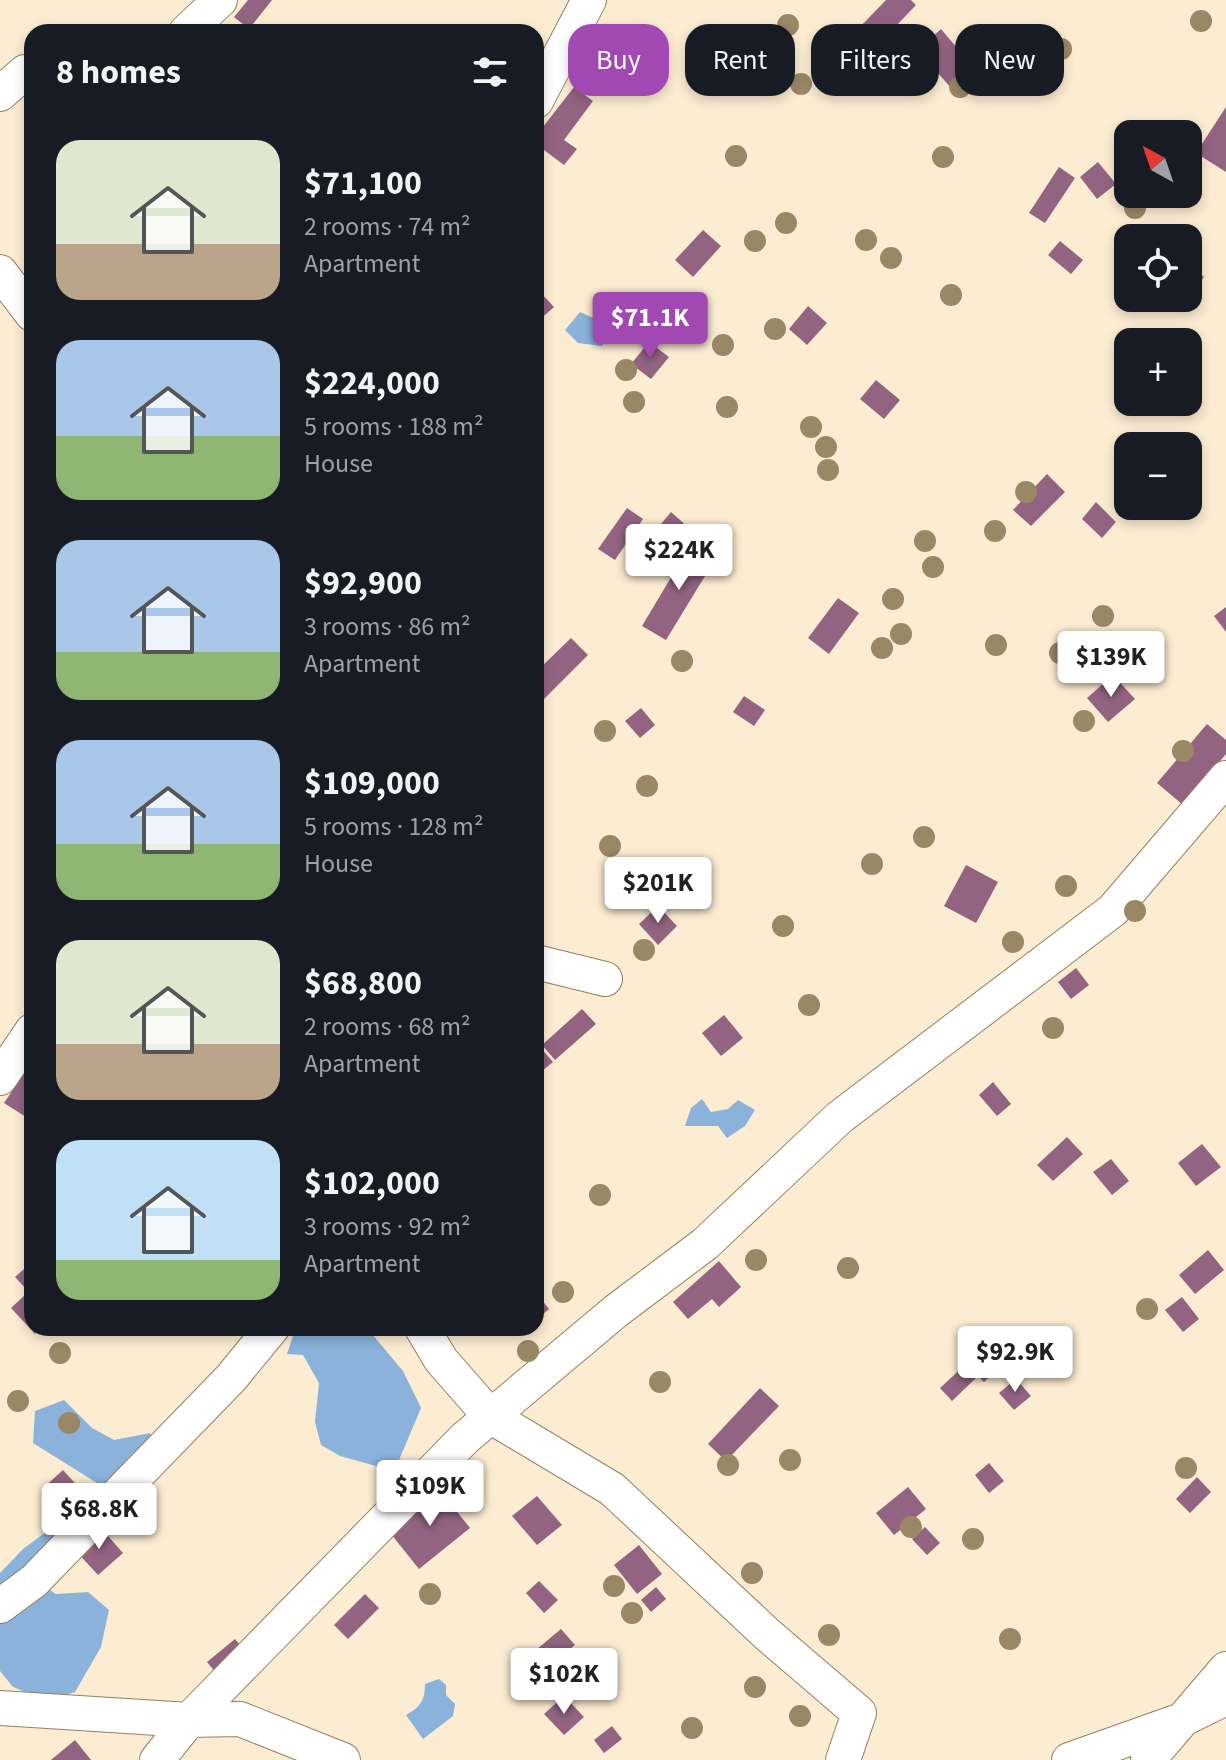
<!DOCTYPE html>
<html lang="en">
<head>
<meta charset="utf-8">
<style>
  :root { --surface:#171b24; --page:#242831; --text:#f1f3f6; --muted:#9ea1a6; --accent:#a148b3 }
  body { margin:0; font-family:"Source Sans 3",sans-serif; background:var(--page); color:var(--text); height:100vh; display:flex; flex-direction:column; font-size:30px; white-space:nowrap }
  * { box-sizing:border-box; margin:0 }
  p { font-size:26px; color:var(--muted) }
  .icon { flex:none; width:44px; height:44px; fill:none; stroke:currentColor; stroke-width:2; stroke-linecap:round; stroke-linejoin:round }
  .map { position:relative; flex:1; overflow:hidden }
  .panel { position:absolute; left:24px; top:24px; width:520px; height:1312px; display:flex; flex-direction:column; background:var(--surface); border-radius:24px; box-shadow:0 4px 12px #0003 }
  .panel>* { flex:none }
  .banner { position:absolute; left:568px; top:24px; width:538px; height:72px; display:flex; gap:16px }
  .needle { width:52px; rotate:320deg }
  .buttons { position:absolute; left:1114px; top:120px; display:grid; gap:16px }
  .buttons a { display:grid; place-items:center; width:88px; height:88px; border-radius:16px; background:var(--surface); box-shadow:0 4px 12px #0003; font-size:40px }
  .price { position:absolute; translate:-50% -68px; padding:0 18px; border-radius:8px; background:#fff; color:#222; font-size:26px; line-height:52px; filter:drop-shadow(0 2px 4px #0008) }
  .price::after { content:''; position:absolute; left:50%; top:48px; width:24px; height:18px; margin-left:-12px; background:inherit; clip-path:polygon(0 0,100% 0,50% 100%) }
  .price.active { background:var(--accent); color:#fff }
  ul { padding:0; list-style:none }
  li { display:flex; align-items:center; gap:24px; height:200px; padding:0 32px }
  li span { display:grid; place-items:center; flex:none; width:224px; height:160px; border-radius:24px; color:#555 }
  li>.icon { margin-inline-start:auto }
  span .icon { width:96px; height:96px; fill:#fffc; stroke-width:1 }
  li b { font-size:34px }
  h2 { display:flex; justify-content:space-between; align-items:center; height:96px; padding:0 32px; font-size:34px }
  .chip { padding:0 28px; border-radius:24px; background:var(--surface); box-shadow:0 4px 12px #0003; font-size:28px; line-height:72px }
  .chip.active { background:var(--accent); color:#fff }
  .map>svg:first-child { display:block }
  .water { fill:#8ab2da }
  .building { fill:#936482 }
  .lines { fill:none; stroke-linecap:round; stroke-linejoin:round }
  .street-casing { stroke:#928062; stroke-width:36 }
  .street { stroke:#fff; stroke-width:34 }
  .tree { fill:#9a8766 }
</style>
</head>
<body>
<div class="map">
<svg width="1226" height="1760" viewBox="0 0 1226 1760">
  <rect width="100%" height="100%" fill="#fcecd2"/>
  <path class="water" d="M580,312L604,323L608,336L602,346L578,343L565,330Z
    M702,1099L711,1112L728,1109L738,1100L755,1110L745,1126L727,1138L718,1126H685L691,1108Z
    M372,1334L403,1371L421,1408L399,1460L390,1494L376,1466L340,1456L321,1445L315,1422L319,1383L303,1355L287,1354L293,1336Z
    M64,1400L92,1428L114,1440L150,1433L155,1455L36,1581L56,1594L88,1592L109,1610L101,1647L75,1692L47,1701L13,1687L0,1671V1573L23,1549L105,1488L33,1443L35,1411Z
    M439,1679L446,1685V1695L455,1704L453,1716L423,1739L406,1715C420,1707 425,1701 425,1684Z"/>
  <path class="building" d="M248,0H272L249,29L234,17Z
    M886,0H911L916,5L877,46L858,29Z
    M941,29L974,68L951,88L918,50Z
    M574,87L593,101L564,140L577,149L564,165L536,144V136Z
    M1226,107V172L1196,153Z
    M1098,162L1116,184L1097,199L1080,177Z
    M1059,167L1075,178L1045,223L1029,213Z
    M703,230L721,246L693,277L675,260Z
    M1060,241L1083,260L1071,274L1048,255Z
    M1188,262L1204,277L1195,288L1188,281Z
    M541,293L554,307L536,323V297Z
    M808,306L827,323L807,345L789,329Z
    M649,342L669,357L651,379L631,364Z
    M876,380L900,400L884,419L860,399Z
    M1047,474L1065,492L1031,526L1013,510Z
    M1096,502L1116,522L1102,538L1082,519Z
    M627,508L643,519L615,560L598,549Z
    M671,512L689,528L679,540L661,524Z
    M691,544L716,558L666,640L642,626Z
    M838,598L859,613L829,654L808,638Z
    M1226,607V632L1214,616Z
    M571,638L588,655L536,707V672Z
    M1113,675L1135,699L1108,722L1087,698Z
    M744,696L765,710L754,726L733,712Z
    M641,708L655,725L640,738L625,721Z
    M1207,724L1226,740V754L1183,805L1157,783Z
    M966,865L998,882L976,923L944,906Z
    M658,906L677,926L658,945L639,924Z
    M1076,968L1089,985L1071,999L1058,982Z
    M582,1009L596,1024L555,1060L542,1045Z
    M724,1015L743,1038L721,1056L702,1033Z
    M540,1047L553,1062L536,1076V1050Z
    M29,1066L32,1068V1107L26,1117L4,1103Z
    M993,1082L1011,1104L997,1116L979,1095Z
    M1067,1137L1083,1154L1053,1181L1037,1165Z
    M1202,1144L1221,1167L1196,1186L1178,1163Z
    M1111,1159L1129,1181L1112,1195L1093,1172Z
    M1208,1250L1224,1270L1195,1294L1179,1275Z
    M719,1261L741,1287L719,1307L712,1299L688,1319L673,1302Z
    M32,1262V1288L28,1291L15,1277Z
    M536,1293L549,1309L536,1320Z
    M26,1294L32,1301V1328H42L35,1334L11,1308Z
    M1182,1297L1199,1319L1183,1332L1165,1310Z
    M979,1352L988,1362L994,1357L1002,1366L984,1382L978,1376L952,1401L940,1388Z
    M1016,1379L1031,1396L1014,1410L999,1393Z
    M760,1388L779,1406L726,1461L708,1444Z
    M989,1463L1004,1481L989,1493L975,1475Z
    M63,1470L84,1493L62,1512L42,1489Z
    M1197,1477L1211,1492L1190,1513L1176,1499Z
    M435,1484L470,1528L419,1569L391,1534Z
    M908,1487L926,1509L894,1535L876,1513Z
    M537,1496L562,1525L537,1545L512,1516Z
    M99,1526L123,1553L98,1575L74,1549Z
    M925,1527L940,1543L927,1555L912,1539Z
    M639,1545L662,1574L637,1594L614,1565Z
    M539,1581L558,1600L544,1613L526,1593Z
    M656,1587L666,1599L651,1612L641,1600Z
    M365,1594L379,1608L348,1639L334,1625Z
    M561,1629L575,1645L526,1685L513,1669Z
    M235,1639L249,1656L221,1679L207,1662Z
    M564,1696L584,1717L564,1735L544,1714Z
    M612,1726L622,1739L604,1753L594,1740Z
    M75,1740L91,1760H51Z"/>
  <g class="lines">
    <g class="street-casing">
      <path id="street" d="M186,32L220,0
        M0,94L25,72H32
        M536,101L589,0
        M0,272L32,314
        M536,962L605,979
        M0,1078L32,1031
        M422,1328L441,1360L490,1416L612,1489L768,1635L859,1713L843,1760
        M0,1606L34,1581L231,1378L272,1328
        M0,1708L189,1720L240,1719L343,1760
        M157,1760L189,1720L465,1438L616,1311L705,1244L840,1117L1113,910L1226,778
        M1069,1760L1179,1721L1226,1698
        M1148,1760L1226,1669"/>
    </g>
    <use href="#street" class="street"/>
  </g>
  <g class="tree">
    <circle cx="1201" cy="21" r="11"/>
    <circle cx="788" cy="25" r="11"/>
    <circle cx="1061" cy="49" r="11"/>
    <circle cx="801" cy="84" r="11"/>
    <circle cx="960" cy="87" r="11"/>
    <circle cx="736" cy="156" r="11"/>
    <circle cx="943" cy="157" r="11"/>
    <circle cx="1135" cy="208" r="11"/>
    <circle cx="786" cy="223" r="11"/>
    <circle cx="866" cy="240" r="11"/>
    <circle cx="755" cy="241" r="11"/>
    <circle cx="891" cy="258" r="11"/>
    <circle cx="951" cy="295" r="11"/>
    <circle cx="775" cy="329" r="11"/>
    <circle cx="723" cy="345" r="11"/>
    <circle cx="626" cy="370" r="11"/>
    <circle cx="634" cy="402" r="11"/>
    <circle cx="727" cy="407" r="11"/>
    <circle cx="811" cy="427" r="11"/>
    <circle cx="826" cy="447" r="11"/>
    <circle cx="828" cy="470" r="11"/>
    <circle cx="1026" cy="492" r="11"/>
    <circle cx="995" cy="531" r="11"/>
    <circle cx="925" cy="541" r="11"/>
    <circle cx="933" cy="567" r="11"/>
    <circle cx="893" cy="599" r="11"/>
    <circle cx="1103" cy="616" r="11"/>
    <circle cx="901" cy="634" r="11"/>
    <circle cx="996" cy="645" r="11"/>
    <circle cx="882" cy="648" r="11"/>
    <circle cx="1060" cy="653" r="11"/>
    <circle cx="682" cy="661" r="11"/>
    <circle cx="1084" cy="721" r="11"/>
    <circle cx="605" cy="731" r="11"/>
    <circle cx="1183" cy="751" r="11"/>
    <circle cx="647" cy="786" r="11"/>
    <circle cx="924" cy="837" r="11"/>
    <circle cx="610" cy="846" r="11"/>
    <circle cx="872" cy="864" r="11"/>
    <circle cx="643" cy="883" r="11"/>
    <circle cx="1066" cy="886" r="11"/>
    <circle cx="1135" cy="911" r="11"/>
    <circle cx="783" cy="926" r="11"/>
    <circle cx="1013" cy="942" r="11"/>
    <circle cx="644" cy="950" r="11"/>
    <circle cx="809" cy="1005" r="11"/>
    <circle cx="1053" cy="1028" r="11"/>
    <circle cx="600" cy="1195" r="11"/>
    <circle cx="756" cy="1260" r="11"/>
    <circle cx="848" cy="1268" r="11"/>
    <circle cx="563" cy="1292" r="11"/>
    <circle cx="1147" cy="1309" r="11"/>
    <circle cx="528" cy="1351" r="11"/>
    <circle cx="60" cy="1353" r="11"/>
    <circle cx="660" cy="1382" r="11"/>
    <circle cx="18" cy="1401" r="11"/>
    <circle cx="69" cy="1423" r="11"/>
    <circle cx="790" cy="1460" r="11"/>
    <circle cx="728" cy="1465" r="11"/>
    <circle cx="1186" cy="1468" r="11"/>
    <circle cx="911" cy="1527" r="11"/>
    <circle cx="973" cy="1539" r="11"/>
    <circle cx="752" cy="1573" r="11"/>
    <circle cx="614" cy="1586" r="11"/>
    <circle cx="430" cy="1594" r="11"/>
    <circle cx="632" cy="1613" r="11"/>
    <circle cx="829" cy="1635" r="11"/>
    <circle cx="1010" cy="1639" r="11"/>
    <circle cx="755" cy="1687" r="11"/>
    <circle cx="800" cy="1716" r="11"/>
    <circle cx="692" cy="1728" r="11"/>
  </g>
</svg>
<div class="buttons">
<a><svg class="needle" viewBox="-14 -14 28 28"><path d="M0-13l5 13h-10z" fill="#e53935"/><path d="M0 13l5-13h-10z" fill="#9ea1a6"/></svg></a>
<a><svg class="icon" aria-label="locate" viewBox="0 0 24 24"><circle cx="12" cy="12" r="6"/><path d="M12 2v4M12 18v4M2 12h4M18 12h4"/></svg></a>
<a>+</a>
<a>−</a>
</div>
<b class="price active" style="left:650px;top:360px">$71.1K</b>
<b class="price" style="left:679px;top:592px">$224K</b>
<b class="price" style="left:1111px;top:699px">$139K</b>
<b class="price" style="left:658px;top:925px">$201K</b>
<b class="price" style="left:1015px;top:1394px">$92.9K</b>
<b class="price" style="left:430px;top:1528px">$109K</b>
<b class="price" style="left:99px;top:1551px">$68.8K</b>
<b class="price" style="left:564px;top:1716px">$102K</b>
<div class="banner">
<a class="chip active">Buy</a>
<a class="chip">Rent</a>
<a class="chip">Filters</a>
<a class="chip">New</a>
</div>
<section class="panel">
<h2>8 homes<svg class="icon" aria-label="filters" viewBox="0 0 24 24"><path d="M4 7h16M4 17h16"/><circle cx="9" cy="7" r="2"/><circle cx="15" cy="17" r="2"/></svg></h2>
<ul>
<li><span style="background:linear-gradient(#dfe7d0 65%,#b9a48a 0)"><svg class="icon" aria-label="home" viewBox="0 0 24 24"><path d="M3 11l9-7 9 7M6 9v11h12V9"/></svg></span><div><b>$71,100</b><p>2 rooms · 74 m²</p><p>Apartment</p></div></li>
<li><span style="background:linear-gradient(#a9c7e8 60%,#8fb573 0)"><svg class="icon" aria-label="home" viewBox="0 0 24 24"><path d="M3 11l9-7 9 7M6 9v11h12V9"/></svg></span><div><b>$224,000</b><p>5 rooms · 188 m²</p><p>House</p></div></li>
<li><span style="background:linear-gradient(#a9c7e8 70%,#8fb573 0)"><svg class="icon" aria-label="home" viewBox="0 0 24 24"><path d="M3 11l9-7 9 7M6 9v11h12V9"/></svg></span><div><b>$92,900</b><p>3 rooms · 86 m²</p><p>Apartment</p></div></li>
<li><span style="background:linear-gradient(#a9c7e8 65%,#8fb573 0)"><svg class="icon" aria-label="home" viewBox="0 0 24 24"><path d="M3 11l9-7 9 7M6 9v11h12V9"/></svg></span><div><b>$109,000</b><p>5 rooms · 128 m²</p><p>House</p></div></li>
<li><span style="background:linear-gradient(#dfe7d0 65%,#b9a48a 0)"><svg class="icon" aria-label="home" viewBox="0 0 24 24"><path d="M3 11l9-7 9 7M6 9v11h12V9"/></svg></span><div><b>$68,800</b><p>2 rooms · 68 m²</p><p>Apartment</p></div></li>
<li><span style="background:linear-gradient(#bfe0f5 75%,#8fb573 0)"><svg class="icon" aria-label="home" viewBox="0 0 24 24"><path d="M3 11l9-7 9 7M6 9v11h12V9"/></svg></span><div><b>$102,000</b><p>3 rooms · 92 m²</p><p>Apartment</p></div></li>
</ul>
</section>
</div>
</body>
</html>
